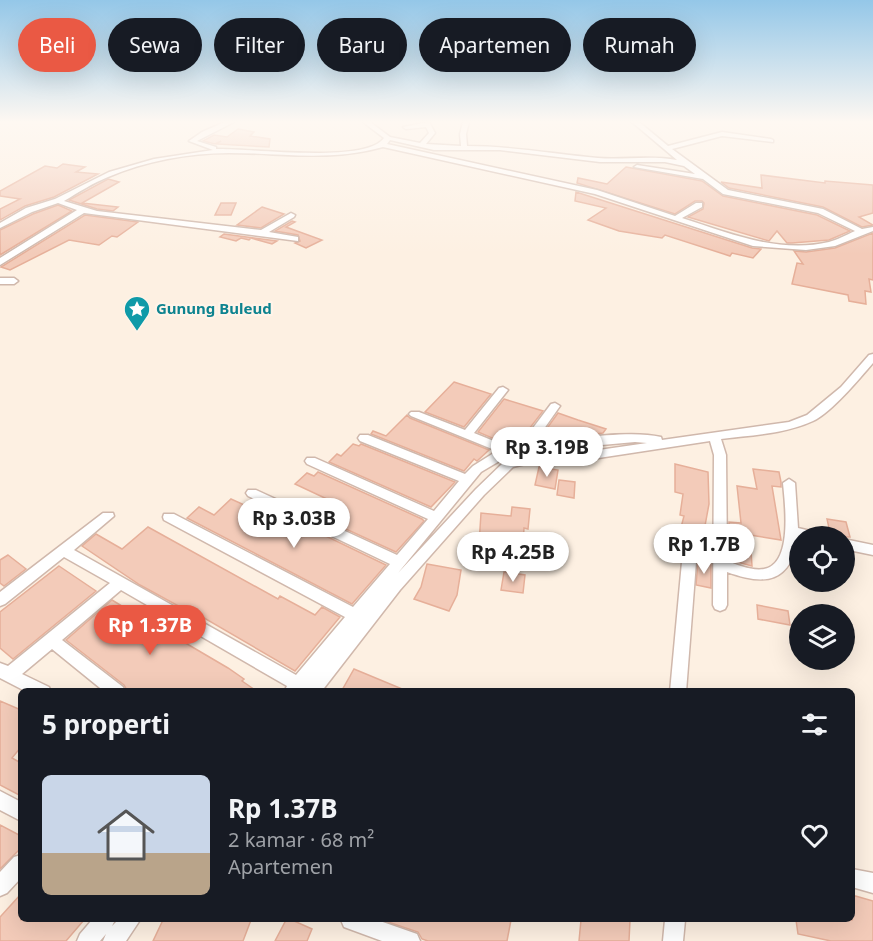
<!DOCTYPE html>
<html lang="id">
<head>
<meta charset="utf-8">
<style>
  :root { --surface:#171b24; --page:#20242c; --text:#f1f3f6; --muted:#9ea1a6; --accent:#ea5944 }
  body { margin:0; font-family:"Noto Sans",sans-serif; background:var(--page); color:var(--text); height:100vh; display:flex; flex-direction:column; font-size:22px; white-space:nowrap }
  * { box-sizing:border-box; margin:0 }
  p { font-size:20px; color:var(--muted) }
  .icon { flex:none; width:33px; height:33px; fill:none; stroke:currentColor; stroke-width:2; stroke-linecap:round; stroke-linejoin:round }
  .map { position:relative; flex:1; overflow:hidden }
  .drawer { position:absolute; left:18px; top:688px; width:837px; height:234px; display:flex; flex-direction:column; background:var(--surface); border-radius:9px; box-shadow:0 6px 24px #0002 }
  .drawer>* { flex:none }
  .hud { position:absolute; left:18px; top:18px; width:837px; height:54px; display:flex; gap:12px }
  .fabs { position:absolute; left:789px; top:526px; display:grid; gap:12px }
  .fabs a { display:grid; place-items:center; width:66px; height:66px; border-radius:50%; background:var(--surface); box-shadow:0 6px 24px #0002; font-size:30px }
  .price { position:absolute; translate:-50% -51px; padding:0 14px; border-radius:21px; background:#fff; color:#222; font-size:20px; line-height:39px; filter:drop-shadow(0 2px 3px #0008) }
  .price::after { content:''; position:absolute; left:50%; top:36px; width:18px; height:14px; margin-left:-9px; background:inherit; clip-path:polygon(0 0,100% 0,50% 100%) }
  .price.selected { background:var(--accent); color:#fff }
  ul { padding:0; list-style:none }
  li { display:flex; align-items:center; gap:18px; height:150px; padding:0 24px }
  li span { display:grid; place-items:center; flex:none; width:168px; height:120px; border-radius:9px; color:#555 }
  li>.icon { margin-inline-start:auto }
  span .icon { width:72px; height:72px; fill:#fffc; stroke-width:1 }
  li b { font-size:26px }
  h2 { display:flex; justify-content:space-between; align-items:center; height:72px; padding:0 24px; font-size:26px }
  .chip { padding:0 21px; border-radius:27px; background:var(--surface); box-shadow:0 6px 24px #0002; font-size:21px; line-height:54px }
  .chip.selected { background:var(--accent); color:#fff }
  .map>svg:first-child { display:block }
  .building { fill:#f3cbb9; stroke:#e6af99; stroke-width:1.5 }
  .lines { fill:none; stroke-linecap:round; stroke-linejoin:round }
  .minor-casing { stroke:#d0b8ac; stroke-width:3 }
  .minor { fill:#fff; fill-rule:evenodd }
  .labels { text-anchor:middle; stroke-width:4.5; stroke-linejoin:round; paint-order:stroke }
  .far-culture-label { font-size:15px; font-weight:bold; fill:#0d838f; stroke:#fff4e9; text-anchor:start }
</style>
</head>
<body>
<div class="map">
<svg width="873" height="941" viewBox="0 0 873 941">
  <rect width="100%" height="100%" fill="#fdf0e2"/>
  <path class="building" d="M238,129L254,132L250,136L270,139L269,147L216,144L221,141L215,144L203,141L214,135L227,137Z
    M63,164L85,167L76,172L98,174L54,197L25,206L0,220V209L20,199L0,196V191L45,166L57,168Z
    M626,167L702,181L723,196L817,215L850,231L829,240L792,243H787L777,231L769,241L688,217L703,209L704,203L702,201H695L675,214L577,183L578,178L607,184Z
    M761,175L825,183V181L873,185V213L859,217L873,225L862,227L823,207L729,188L721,182L762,188Z
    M108,179L119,182L82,203L118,207L113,211L97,209L69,200Z
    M576,192L752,248L761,249L753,258L732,253L730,256L665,235L662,238L619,231L588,220L606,208L575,201Z
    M221,203H236L231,215H215Z
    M58,205L72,211L0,255V230L33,214Z
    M262,207L284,214L261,228L237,225Z
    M85,215L138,222L117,237L112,236L99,245L69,240L10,270L1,267Z
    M292,221L295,222L286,227L322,240L306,248L295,243L300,241L298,235L275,231Z
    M873,233V280L869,279L871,292L865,291L866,304L849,301L848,295L792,284L797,263L803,264L794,251L806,252L835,248Z
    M224,234L277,241L272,244L251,238L249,240L241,238L236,241L220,237Z
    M454,382L491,394L464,427L425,412Z
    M504,399L543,411L526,433L521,438L517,436L513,443L506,444L478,432Z
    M558,413L578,420L606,429L603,433L545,440L540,438Z
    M407,415L410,418L489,450L477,461L474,459L464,471L371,434L373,431L386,436Z
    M353,444L359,446L361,444L455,482L431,507L329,462L337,454L341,456Z
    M675,464L708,472L709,504L702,542L679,535L684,516L680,515L683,494L675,492Z
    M539,467L558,470L555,489L535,485Z
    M753,469L779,472L781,482V487L772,486L781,540L750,535L752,566L737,562V552L729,551V522L741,523L737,486L757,489Z
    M318,472L422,519L424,521L396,552L313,514L327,499L295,484L307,473L314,476Z
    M559,480L575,482L574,498L557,495Z
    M231,499L260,512L265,507L278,513L274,517L299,529L303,525L386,565L352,604L187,518L199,507L214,515Z
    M512,507L530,509L528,529L524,528L523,546L500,544L499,563L478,560L481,513L511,516Z
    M827,519L846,522L850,537H831Z
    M148,527L278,599L280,596L315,615L322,607L340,617L295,671L194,612L193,614L140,585L82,546L96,534L122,549Z
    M8,555L26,569L4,586L0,583V560Z
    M698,561L711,564V588L696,585Z
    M427,564L461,570L457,595L449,611L414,599L421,587Z
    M59,566L96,591L13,659L0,648V612Z
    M504,572L525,575L523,593L501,590Z
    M112,600L146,621L150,617L168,628L165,631L228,668L244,679L242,681L258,692H128L124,685L66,640Z
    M757,605L788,611L790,625L758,619Z
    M354,669L407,691V692H341Z
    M0,701L21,710V747L12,758L21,763V796L0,785Z
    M0,825L21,836V848L0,869Z
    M21,894V920H84L66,941H0V917Z
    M852,895L873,901V941H831L798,934L796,920H852Z
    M163,920H251L243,941H153Z
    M286,920H292L312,929L307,941H275Z
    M382,920H511L507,941H428L422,939L418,932Z
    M581,920H630L629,941H579Z"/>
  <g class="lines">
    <g class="minor-casing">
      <path id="minor" d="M225,122H234L197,141L216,147V149C249,148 366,164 384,138L363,122H370L390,137L420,143L429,133L426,127L406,129L403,127L429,122L435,133L426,144L461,146L460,134L463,122H469L466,134L467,146C511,146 554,154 598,158C624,160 651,155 677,160L632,122H639L668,146L722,132L771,139L773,140V142L722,136L672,149L728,190L823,209L862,229L873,227V231L835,246L806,250L753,246L595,194L383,147C329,162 283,153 229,153C189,153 145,161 108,177C93,183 79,192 64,201L97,211L261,230L291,213L295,215L294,217L269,232L298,237V241L84,213L0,265V258L77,210L58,203L32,212L0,228V223L26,208L55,199L109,172L154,159L213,150L189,141L202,132ZM390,140L434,150H500L600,162H665L684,166L695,174L637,165L634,167L703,179L723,194L818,213L855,231C846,235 837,240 829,242C779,254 729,233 682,218L702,207V203H696L675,216L597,190L387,144Z
        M0,278H14L18,281L14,284H0Z
        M873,354V363C859,379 831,413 813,421C785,434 751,435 721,439L726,455L727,561C738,565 752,571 764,569C793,564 785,504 783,483L789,479L795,483L798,528L819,533L821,537L798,538C790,583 766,586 727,572V605L725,609L720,611L715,609L713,605L714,455L710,441L592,459L538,461L513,467L484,495L400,590L321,692H303L305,688L302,692H284L287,686L121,590L62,640L123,687L125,692H105L52,649L22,674L49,687L51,692H27L0,678V663L8,666L110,583L64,557L5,604L0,606V592L103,513H113L114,516L74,550L296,675L345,617L164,520L163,517L164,514H174L353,607L390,564L248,496L246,493L248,490H256L397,555L428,519L307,464L305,461L307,458H315L434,511L459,481L360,441L358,438L360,435H368L465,474L473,466L497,451L411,416L409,414L411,412H419L465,430L499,388L503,387L508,390L474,433L506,446L521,444L551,404L555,403L560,406L534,443C569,440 629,429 661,437L662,440L789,422L807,415L841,387L869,355ZM635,442L647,443L592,451L538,453L505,461L476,489L398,573L481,472L513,453Z
        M844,539L873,545V555L844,549Z
        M689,557L694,558L696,562L686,692H670L682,562L684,558Z
        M0,791L21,802V821L0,810Z
        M21,855V878L7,893L0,896V872L14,857Z
        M852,869L873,873V893L852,887Z
        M92,920H115L112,926L118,920H140L126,941H103L106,934L100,941H77L80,934Z
        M341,920H377L417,934L420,941H382L344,927Z
        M665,920H685L683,941H663Z"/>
    </g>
    <use href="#minor" class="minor"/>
  </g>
  <linearGradient id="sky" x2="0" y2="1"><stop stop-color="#94c7e8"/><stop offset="0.48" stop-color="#fef8f2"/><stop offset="1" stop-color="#fef8f2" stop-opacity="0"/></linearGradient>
  <rect width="873" height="254" fill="url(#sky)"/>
  <defs>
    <g id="sight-pin" transform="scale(1.35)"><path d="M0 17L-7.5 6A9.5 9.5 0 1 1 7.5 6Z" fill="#0f9aa8" stroke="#fff4e9"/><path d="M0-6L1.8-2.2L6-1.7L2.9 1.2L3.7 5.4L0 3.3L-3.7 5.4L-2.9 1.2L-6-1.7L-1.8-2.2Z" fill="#fff"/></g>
  </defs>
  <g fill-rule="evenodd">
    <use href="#sight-pin" x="137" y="309"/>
  </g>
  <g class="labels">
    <g class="far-culture-label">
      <text x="156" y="314">Gunung Buleud</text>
    </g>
  </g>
</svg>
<div class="fabs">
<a><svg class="icon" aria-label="locate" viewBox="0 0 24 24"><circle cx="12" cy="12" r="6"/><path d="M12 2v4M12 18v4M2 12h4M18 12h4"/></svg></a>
<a><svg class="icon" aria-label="layers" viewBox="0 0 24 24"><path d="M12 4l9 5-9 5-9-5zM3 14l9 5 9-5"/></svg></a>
</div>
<b class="price" style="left:547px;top:478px">Rp 3.19B</b>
<b class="price" style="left:294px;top:549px">Rp 3.03B</b>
<b class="price" style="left:704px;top:575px">Rp 1.7B</b>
<b class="price" style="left:513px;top:583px">Rp 4.25B</b>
<b class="price selected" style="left:150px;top:656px">Rp 1.37B</b>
<div class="hud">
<a class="chip selected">Beli</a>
<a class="chip">Sewa</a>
<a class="chip">Filter</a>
<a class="chip">Baru</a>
<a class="chip">Apartemen</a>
<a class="chip">Rumah</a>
</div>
<section class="drawer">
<h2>5 properti<svg class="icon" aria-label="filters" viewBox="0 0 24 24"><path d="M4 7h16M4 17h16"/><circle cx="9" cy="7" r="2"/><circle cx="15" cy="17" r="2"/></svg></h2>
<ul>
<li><span style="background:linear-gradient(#c9d6e8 65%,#b9a48a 0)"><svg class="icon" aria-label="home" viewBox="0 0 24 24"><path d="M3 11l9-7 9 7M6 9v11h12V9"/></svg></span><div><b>Rp 1.37B</b><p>2 kamar · 68 m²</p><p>Apartemen</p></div><svg class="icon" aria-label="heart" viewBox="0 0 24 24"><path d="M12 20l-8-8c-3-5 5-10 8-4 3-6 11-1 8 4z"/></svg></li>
</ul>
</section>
</div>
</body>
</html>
